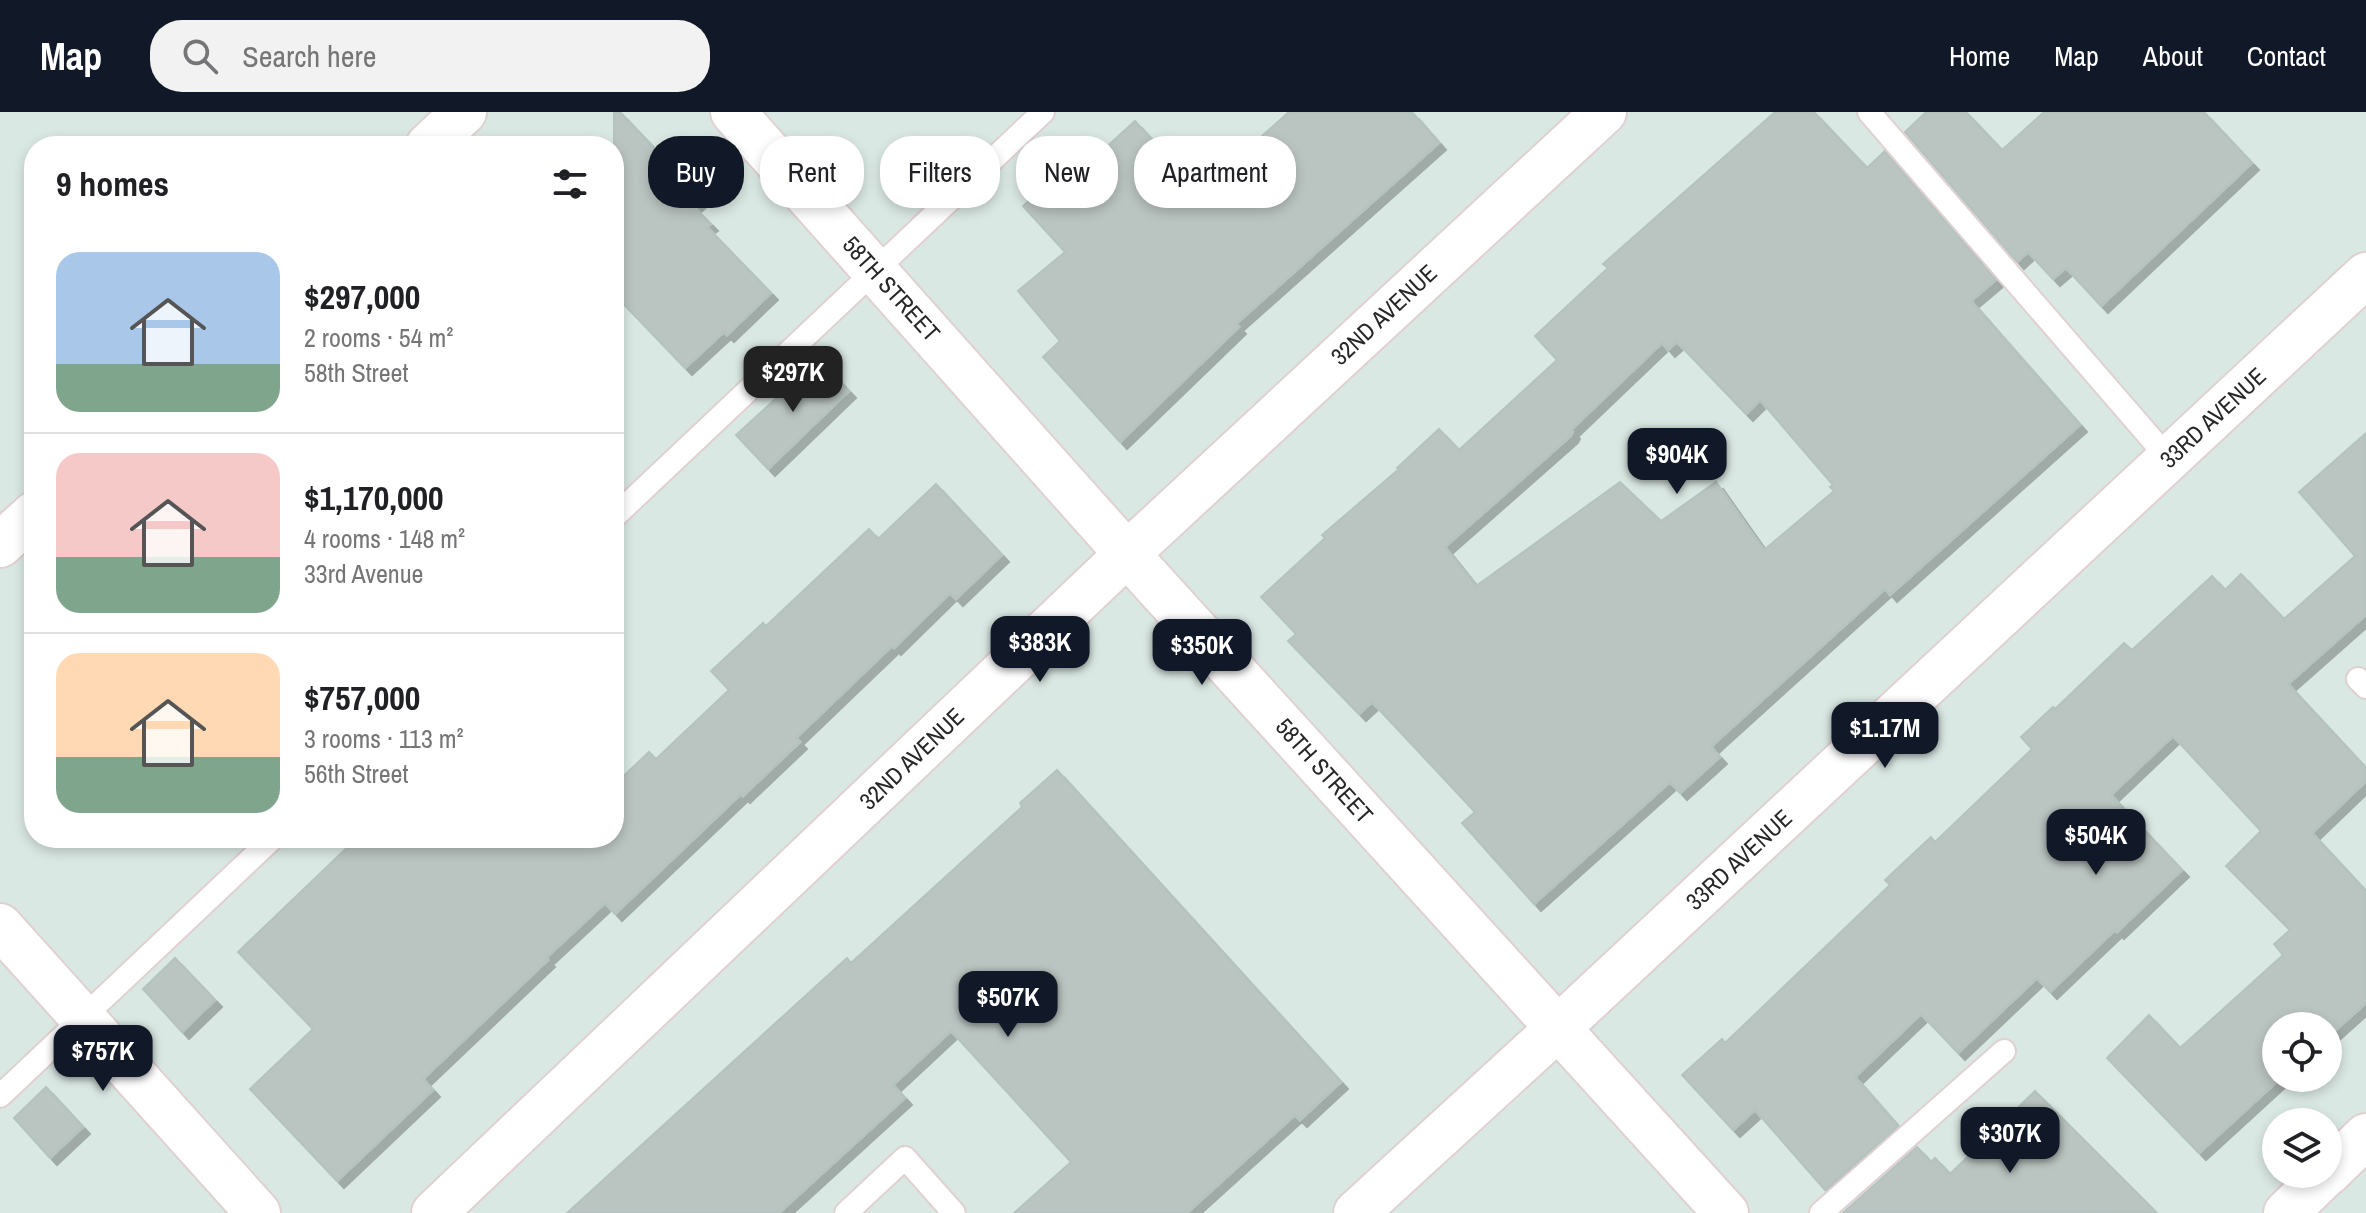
<!DOCTYPE html>
<html lang="en">
<head>
<meta charset="utf-8">
<style>
  :root { --surface:#fff; --page:#f2f2f2; --text:#202124; --muted:#757577; --line:#e0e0e0; --accent:#111827 }
  body { margin:0; font-family:"Archivo Narrow",sans-serif; background:var(--page); color:var(--text); height:100vh; display:flex; flex-direction:column; font-size:30px; white-space:nowrap }
  * { box-sizing:border-box; margin:0 }
  p { font-size:26px; color:var(--muted) }
  .icon { flex:none; width:44px; height:44px; fill:none; stroke:currentColor; stroke-width:2; stroke-linecap:round; stroke-linejoin:round }
  .map { position:relative; flex:1; overflow:hidden }
  .sheet { position:absolute; left:24px; top:24px; width:600px; height:712px; display:flex; flex-direction:column; background:var(--surface); border-radius:32px; box-shadow:0 4px 12px #0003 }
  .sheet>* { flex:none }
  .top-card { position:absolute; left:648px; top:24px; width:760px; height:72px; display:flex; gap:16px }
  .fabs { position:absolute; left:2262px; top:900px; display:grid; gap:16px }
  .fabs a { display:grid; place-items:center; width:80px; height:80px; border-radius:50%; background:var(--surface); box-shadow:0 4px 12px #0003; font-size:40px }
  .price { position:absolute; translate:-50% -68px; padding:0 18px; border-radius:16px; background:var(--accent); color:#fff; font-size:26px; line-height:52px; filter:drop-shadow(0 2px 4px #0008) }
  .price::after { content:''; position:absolute; left:50%; top:48px; width:24px; height:18px; margin-left:-12px; background:inherit; clip-path:polygon(0 0,100% 0,50% 100%) }
  .price.active { background:#222; color:#fff }
  ul { padding:0; list-style:none }
  li { display:flex; align-items:center; gap:24px; height:200px; padding:0 32px }
  li+li { border-top:2px solid var(--line) }
  li span { display:grid; place-items:center; flex:none; width:224px; height:160px; border-radius:24px; color:#555 }
  li>.icon { margin-inline-start:auto }
  span .icon { width:96px; height:96px; fill:#fffc; stroke-width:1 }
  li b { font-size:34px }
  h2 { display:flex; justify-content:space-between; align-items:center; height:96px; padding:0 32px; font-size:34px }
  .pill { padding:0 28px; border-radius:32px; background:var(--surface); box-shadow:0 4px 12px #0003; font-size:28px; line-height:72px }
  .pill.active { background:var(--accent); color:#fff }
  header { display:flex; align-items:center; gap:48px; box-sizing:border-box; height:112px; padding:0 40px; background:var(--accent); color:#fff }
  header strong { font-size:38px }
  nav { display:flex; gap:44px; margin-inline-start:auto; font-size:28px }
  .search { width:560px; height:72px; background:var(--page); display:flex; align-items:center; gap:20px; box-sizing:border-box; padding:0 28px; border-radius:32px; color:var(--muted); font-size:30px }
  .map>svg:first-child { display:block }
  .building { fill:#bac4c0; stroke:#b4c3bf; stroke-width:2; fill-rule:evenodd; filter:url(#shadow) }
  .lines { fill:none; stroke-linecap:round; stroke-linejoin:round }
  .service-casing { stroke:#dfd0d1; stroke-width:26 }
  .minor-casing { stroke:#dfd0d1; stroke-width:48 }
  .service { stroke:#fff; stroke-width:22 }
  .minor { stroke:#fff; stroke-width:44 }
  .labels { text-anchor:middle; stroke-width:6; stroke-linejoin:round; paint-order:stroke }
  .street-label { font-size:24px; fill:#272727; stroke:#fff }
</style>
</head>
<body>
<header>
<strong>Map</strong>
<div class="search"><svg class="icon" aria-label="search" viewBox="0 0 24 24"><circle cx="10" cy="10" r="6"/><path d="M15 15l6 6"/></svg>Search here</div>
<nav><a>Home</a><a>Map</a><a>About</a><a>Contact</a></nav>
</header>
<div class="map">
<svg width="2366" height="1101" viewBox="0 0 2366 1101">
  <defs>
    <filter id="shadow"><feDropShadow dx="7" dy="7" stdDeviation="0" flood-color="#0004"/></filter>
  </defs>
  <rect width="100%" height="100%" fill="#dae8e3"/>
  <path class="building" d="M614,0H620L702,86L693,94L711,112L707,115L771,181L727,223L724,220L685,256L614,182Z
    M1289,0H1412L1439,31L1236,212L1239,215L1120,330L1043,245L1060,229L1018,179L1065,140L1023,94L1058,62L1067,71L1135,9L1199,80Z
    M1775,0H1814L1867,56L1885,39L1996,168L1971,189L2080,313L1890,483L1885,477L1715,631L1711,635L1720,645L1680,681L1670,670L1534,792L1462,711L1475,700L1372,590L1359,602L1288,529L1296,522L1261,485L1325,426L1322,423L1399,357L1397,356L1439,317L1459,338L1557,248L1535,224L1608,156L1603,152ZM1677,230L1746,302L1760,288L1833,373L1830,375L1834,379L1764,438L1716,370L1661,409L1620,370L1476,474L1445,435L1571,324L1573,320L1571,318L1662,231L1668,238Z
    M1926,0H1966L2002,38L2044,0H2204L2252,51L2101,194L2066,156L2053,167L2028,140L2017,150L1905,20Z
    M819,247L849,279L768,357L736,323Z
    M2366,321V503L2288,572L2366,656V669L2312,721L2366,779V891L2328,925V914H2276V966H2281L2199,1041L2107,946L2149,903L2180,936L2283,843L2274,832L2290,818L2226,754L2261,719L2173,624L2111,683L2182,758L2117,820L2115,818L2050,880L2037,866L1958,941L1921,902L1855,965L1898,1014L1825,1078L1755,998L1733,1018L1682,963L1722,927L1725,931L1890,773L1885,768L1931,725L1935,730L2032,637L2021,625L2053,595L2055,597L2124,531L2132,538L2212,464L2225,478L2241,462L2284,507L2355,444L2299,380Z
    M936,372L1002,443L956,487L950,481L894,536L892,534L796,626L800,630L743,684L741,682L615,802L605,791L546,846L548,848L423,967L433,978L337,1069L250,977L313,917L238,840L357,726H614V673L649,640L656,647L729,578L711,559L763,511L766,514L869,417L878,427Z
    M1057,658L1341,970L1300,1008L1295,1003L1187,1101H1014L1071,1050L951,919L893,973L905,986L779,1101H567L847,846L851,851L1022,695L1020,691Z
    M175,846L215,888L182,920L143,877Z
    M46,975L83,1015L50,1046L14,1006Z
    M2035,979L2157,1101L1844,1100L1917,1035L1931,1050L1935,1046L1950,1062Z"/>
  <g class="lines">
    <g class="service-casing">
      <path id="service" d="M1869,0L2169,347
        M614,405L1043,0
        M2358,567L2366,575
        M0,984L273,726
        M846,1101L905,1046L954,1101
        M1821,1101L2004,939"/>
    </g>
    <g class="minor-casing">
      <path id="minor" d="M733,0L1127,442L1726,1101
        M428,34L464,0
        M0,433L34,402
        M0,814L258,1101
        M2328,1061L2366,1024
        M434,1101L1127,442L1604,0
        M1356,1101L1558,916L2366,163
        M2286,1101L2326,1062"/>
    </g>
    <use href="#service" class="service"/>
    <use href="#minor" class="minor"/>
  </g>
  <g class="labels">
    <g class="street-label">
      <text transform="translate(891 177) rotate(48)" y="8">58TH STREET</text>
      <text transform="translate(1384 203) rotate(-43)" y="8">32ND AVENUE</text>
      <text transform="translate(2213 306) rotate(-43)" y="8">33RD AVENUE</text>
      <text transform="translate(912 647) rotate(-44)" y="8">32ND AVENUE</text>
      <text transform="translate(1324 659) rotate(48)" y="8">58TH STREET</text>
      <text transform="translate(1739 748) rotate(-43)" y="8">33RD AVENUE</text>
    </g>
  </g>
</svg>
<div class="fabs">
<a><svg class="icon" aria-label="locate" viewBox="0 0 24 24"><circle cx="12" cy="12" r="6"/><path d="M12 2v4M12 18v4M2 12h4M18 12h4"/></svg></a>
<a><svg class="icon" aria-label="layers" viewBox="0 0 24 24"><path d="M12 4l9 5-9 5-9-5zM3 14l9 5 9-5"/></svg></a>
</div>
<b class="price active" style="left:793px;top:302px">$297K</b>
<b class="price" style="left:1677px;top:384px">$904K</b>
<b class="price" style="left:1040px;top:572px">$383K</b>
<b class="price" style="left:1202px;top:575px">$350K</b>
<b class="price" style="left:1885px;top:658px">$1.17M</b>
<b class="price" style="left:2096px;top:765px">$504K</b>
<b class="price" style="left:1008px;top:927px">$507K</b>
<b class="price" style="left:103px;top:981px">$757K</b>
<b class="price" style="left:2010px;top:1063px">$307K</b>
<div class="top-card">
<a class="pill active">Buy</a>
<a class="pill">Rent</a>
<a class="pill">Filters</a>
<a class="pill">New</a>
<a class="pill">Apartment</a>
</div>
<section class="sheet">
<h2>9 homes<svg class="icon" aria-label="filters" viewBox="0 0 24 24"><path d="M4 7h16M4 17h16"/><circle cx="9" cy="7" r="2"/><circle cx="15" cy="17" r="2"/></svg></h2>
<ul>
<li><span style="background:linear-gradient(#a9c7e8 70%,#7fa58c 0)"><svg class="icon" aria-label="home" viewBox="0 0 24 24"><path d="M3 11l9-7 9 7M6 9v11h12V9"/></svg></span><div><b>$297,000</b><p>2 rooms · 54 m²</p><p>58th Street</p></div></li>
<li><span style="background:linear-gradient(#f6c9c9 65%,#7fa58c 0)"><svg class="icon" aria-label="home" viewBox="0 0 24 24"><path d="M3 11l9-7 9 7M6 9v11h12V9"/></svg></span><div><b>$1,170,000</b><p>4 rooms · 148 m²</p><p>33rd Avenue</p></div></li>
<li><span style="background:linear-gradient(#ffd9b3 65%,#7fa58c 0)"><svg class="icon" aria-label="home" viewBox="0 0 24 24"><path d="M3 11l9-7 9 7M6 9v11h12V9"/></svg></span><div><b>$757,000</b><p>3 rooms · 113 m²</p><p>56th Street</p></div></li>
</ul>
</section>
</div>
</body>
</html>
